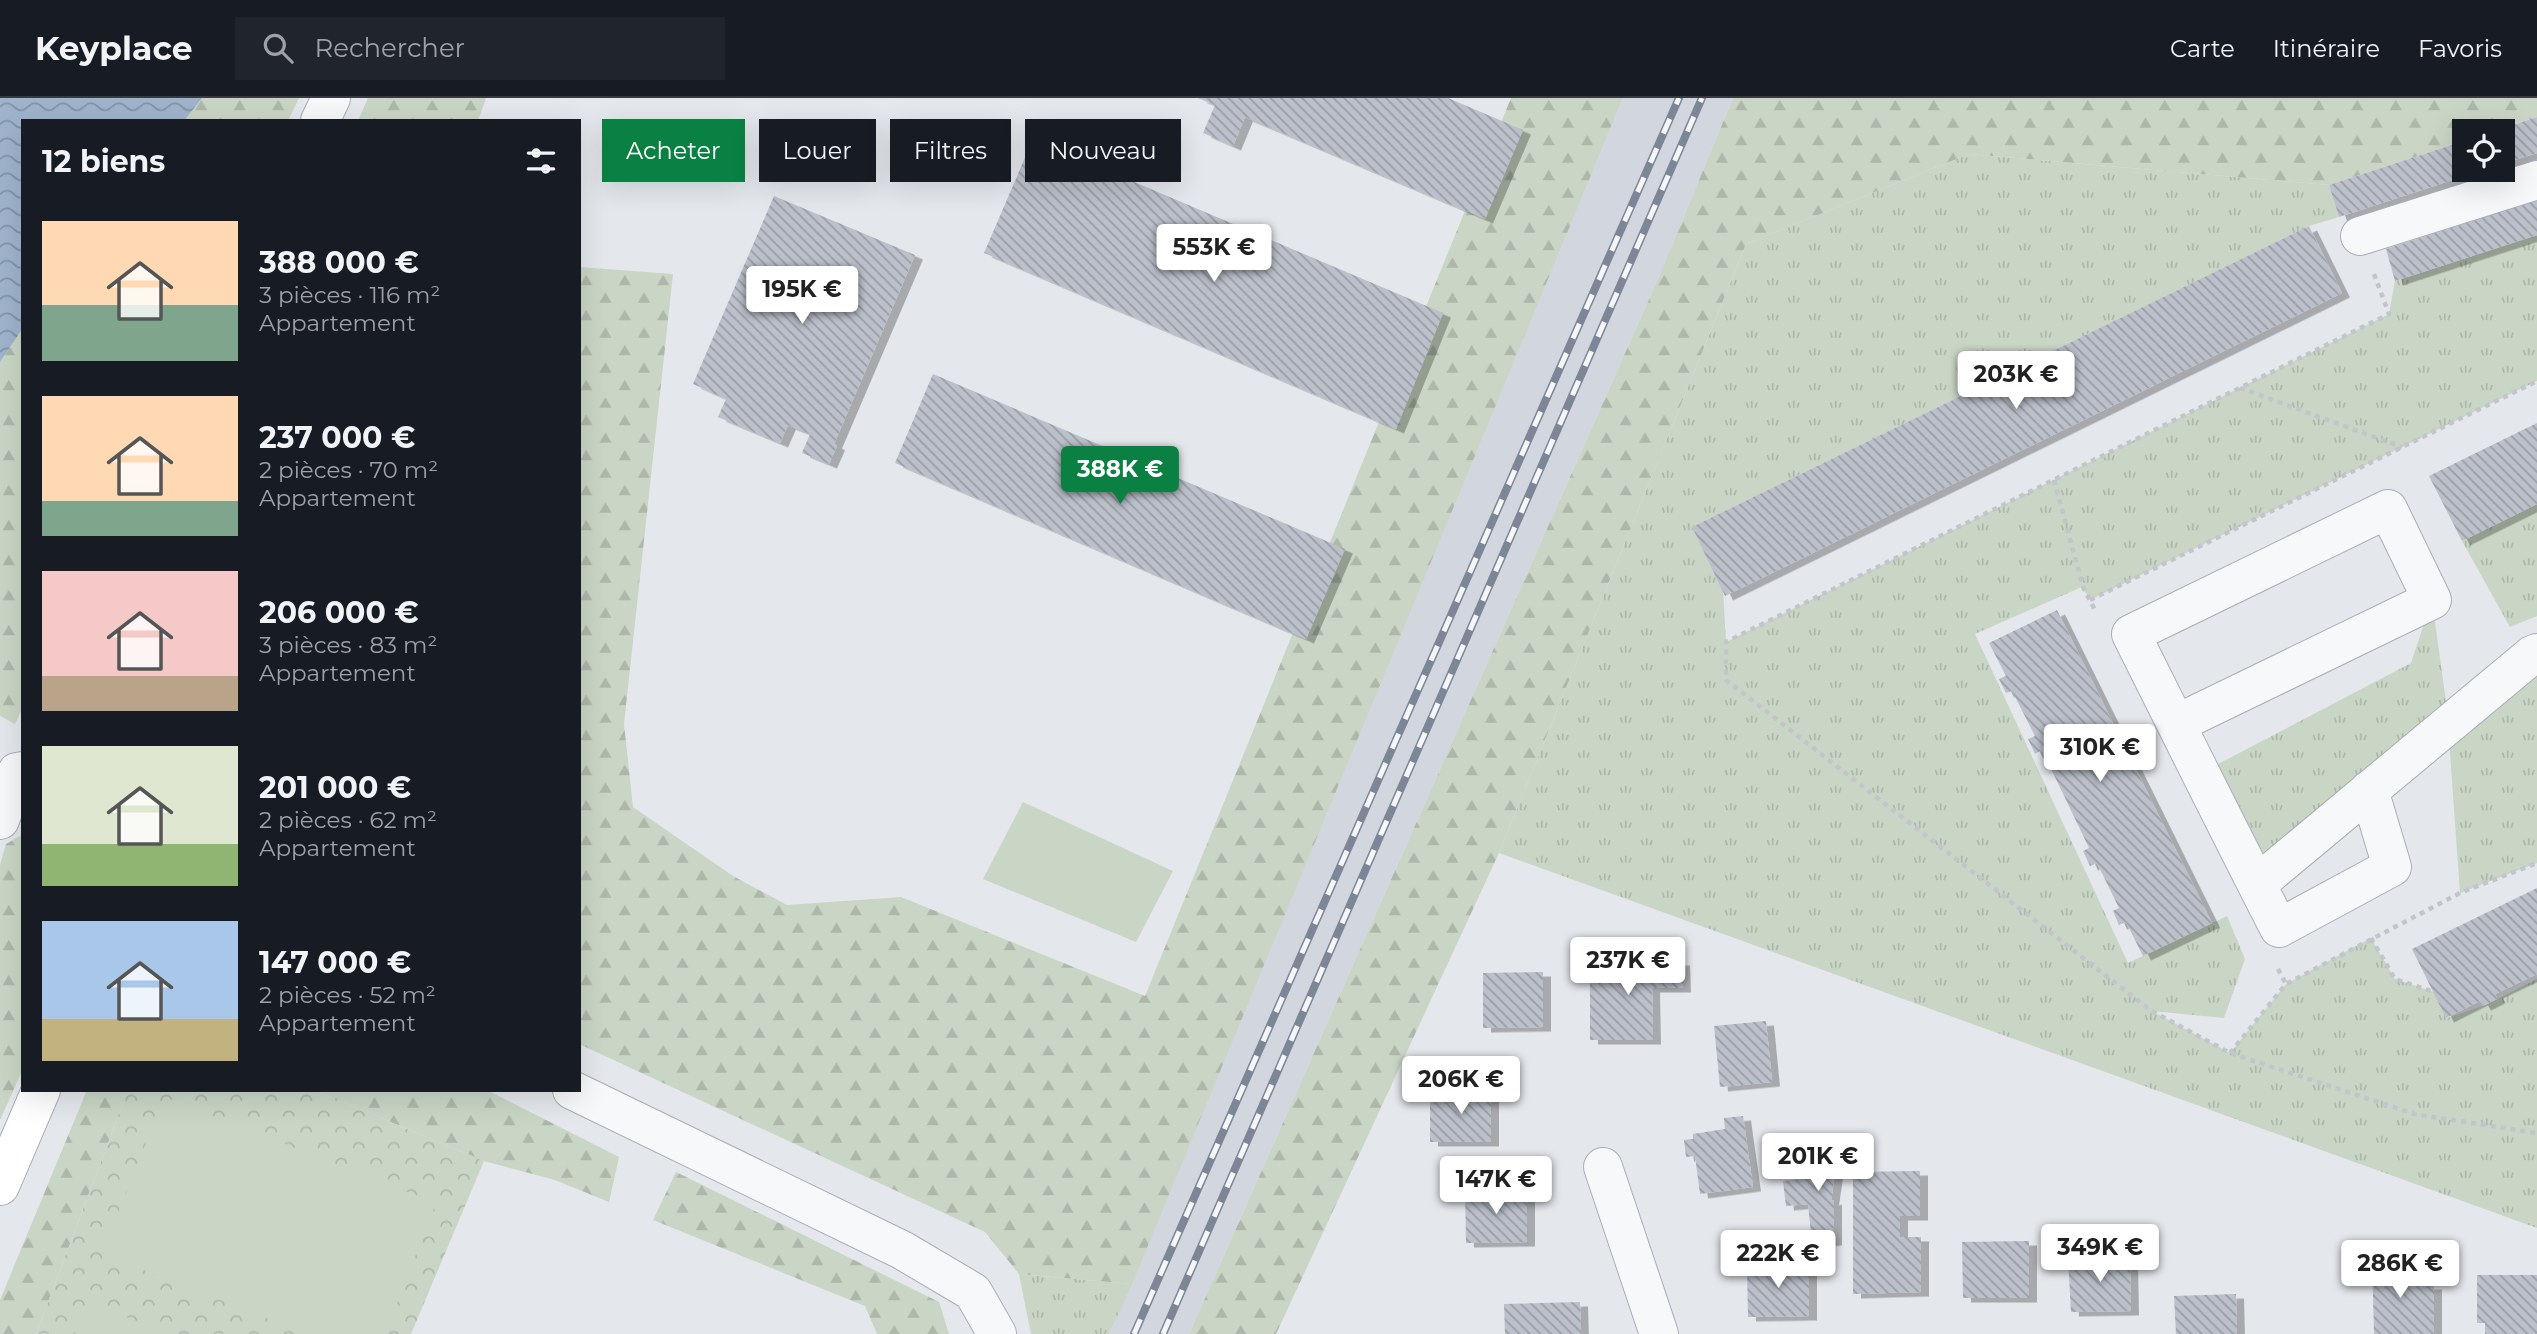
<!DOCTYPE html>
<html lang="fr">
<head>
<meta charset="utf-8">
<style>
  :root { --surface:#171b24; --page:#20242c; --text:#f1f3f6; --muted:#9ea1a6; --line:#363941; --accent:#0b8043 }
  body { margin:0; font-family:Montserrat,sans-serif; background:var(--page); color:var(--text); height:100vh; display:flex; flex-direction:column; font-size:26px; white-space:nowrap }
  * { box-sizing:border-box; margin:0 }
  p { font-size:23px; color:var(--muted) }
  .icon { flex:none; width:38px; height:38px; fill:none; stroke:currentColor; stroke-width:2; stroke-linecap:round; stroke-linejoin:round }
  .map { position:relative; flex:1; overflow:hidden }
  .panel { position:absolute; left:21px; top:21px; width:560px; height:973px; display:flex; flex-direction:column; background:var(--surface); border-radius:0px; box-shadow:0 7px 28px #0002 }
  .panel>* { flex:none }
  .guide { position:absolute; left:602px; top:21px; width:665px; height:63px; display:flex; gap:14px }
  .fabs { position:absolute; left:2452px; top:21px; display:grid; gap:14px }
  .fabs a { display:grid; place-items:center; width:63px; height:63px; border-radius:0px; background:var(--surface); box-shadow:0 7px 28px #0002; font-size:35px }
  .price { position:absolute; translate:-50% -60px; padding:0 16px; border-radius:7px; background:#fff; color:#222; font-size:23px; line-height:46px; filter:drop-shadow(0 2px 4px #0008) }
  .price::after { content:''; position:absolute; left:50%; top:42px; width:21px; height:16px; margin-left:-10px; background:inherit; clip-path:polygon(0 0,100% 0,50% 100%) }
  .price.current { background:var(--accent); color:#fff }
  ul { padding:0; list-style:none }
  li { display:flex; align-items:center; gap:21px; height:175px; padding:0 21px }
  li span { display:grid; place-items:center; flex:none; width:196px; height:140px; border-radius:0px; color:#555 }
  li>.icon { margin-inline-start:auto }
  span .icon { width:84px; height:84px; fill:#fffc; stroke-width:1 }
  li b { font-size:30px }
  h2 { display:flex; justify-content:space-between; align-items:center; height:84px; padding:0 21px; font-size:30px }
  .pill { padding:0 24px; border-radius:0px; background:var(--surface); box-shadow:0 7px 28px #0002; font-size:24px; line-height:63px }
  .pill.current { background:var(--accent); color:#fff }
  header { display:flex; align-items:center; gap:42px; box-sizing:border-box; height:98px; padding:0 35px; background:var(--surface); border-bottom:2px solid var(--line) }
  header strong { font-size:33px }
  nav { display:flex; gap:38px; margin-inline-start:auto; font-size:24px }
  .search { width:490px; height:63px; background:var(--page); display:flex; align-items:center; gap:18px; box-sizing:border-box; padding:0 24px; border-radius:0px; color:var(--muted); font-size:26px }
  .map>svg:first-child { display:block }
  .built { fill:#d2d6de }
  .grass { fill:url(#grass-tufts) }
  .forest { fill:url(#forest-firs) }
  .park { fill:url(#park-crowns) }
  .pitch { fill:#c9d6c5 }
  .water { fill:url(#water-waves) }
  .building { fill:url(#building-back-hatch); filter:url(#shadow) }
  .lines { fill:none; stroke-linecap:round; stroke-linejoin:round }
  .minor-casing { stroke:#a9aeb7; stroke-width:40 }
  .major-casing { stroke:#a3abb8; stroke-width:40 }
  .path { stroke:#c2c5cb; stroke-width:4.5; stroke-dasharray:5 5; stroke-linecap:butt }
  .minor { stroke:#f7f8fa; stroke-width:38 }
  .major { stroke:#fff; stroke-width:38 }
  .rail-casing { stroke:#7d8696; stroke-width:8 }
  .rail { stroke:#f4f6f9; stroke-width:5; stroke-dasharray:16; stroke-linecap:butt }
</style>
</head>
<body>
<header>
<strong>Keyplace</strong>
<div class="search"><svg class="icon" aria-label="search" viewBox="0 0 24 24"><circle cx="10" cy="10" r="6"/><path d="M15 15l6 6"/></svg>Rechercher</div>
<nav><a>Carte</a><a>Itinéraire</a><a>Favoris</a></nav>
</header>
<div class="map">
<svg width="2537" height="1236" viewBox="0 0 2537 1236">
  <defs>
    <pattern id="grass-tufts" width="24" height="20" patternUnits="userSpaceOnUse" patternTransform="scale(1.75)"><rect width="24" height="20" fill="#c9d6c5"/><path d="M3 7l-1-3M5 7V3M7 7l1-3M15 17l-1-3M17 17v-4M19 17l1-3" fill="none" stroke="#adb8ab"/></pattern>
    <pattern id="forest-firs" width="22" height="20" patternUnits="userSpaceOnUse" patternTransform="scale(1.75)"><rect width="22" height="20" fill="#c9d6c5"/><path d="M5 1l3.5 6h-7zM16 11l3.5 6h-7z" fill="#adb8ab"/></pattern>
    <pattern id="park-crowns" width="20" height="18" patternUnits="userSpaceOnUse" patternTransform="scale(1.75)"><rect width="20" height="18" fill="#c9d6c5"/><path d="M2 6a3 3 0 1 1 6 0M12 15a3 3 0 1 1 6 0" fill="none" stroke="#adb8ab"/></pattern>
    <pattern id="water-waves" width="16" height="10" patternUnits="userSpaceOnUse" patternTransform="scale(1.75)"><rect width="16" height="10" fill="#9fb4cc"/><path d="M0 5q4-4 8 0t8 0" fill="none" stroke="#8293a7"/></pattern>
    <pattern id="building-back-hatch" width="6" height="6" patternUnits="userSpaceOnUse" patternTransform="scale(1.75)"><rect width="6" height="6" fill="#bbc0ca"/><path d="M-1 5l2 2M0 0l6 6M5-1l2 2" fill="none" stroke="#989da6"/></pattern>
    <filter id="shadow"><feDropShadow dx="8" dy="4.5" stdDeviation="0" flood-color="#0004"/></filter>
  </defs>
  <rect width="100%" height="100%" fill="#e4e7ec"/>
  <path class="built" d="M1623,0H1733L1658,181L1189,1236H1109Z"/>
  <path class="grass" d="M1969,56L2329,87L2339,119L2309,128L1692,429L1723,492L1726,544L2389,216L2395,183L2537,137V283L2090,502L2082,489L1975,536L2128,865L2227,818L2245,861L2224,920L2152,913L2230,955L2286,886L2371,840L2395,881L2434,894L2447,920L2483,908L2537,881V1130L1499,755L1746,146Z
    M2537,406V518L2510,529L2462,443Z
    M2432,502L2449,626L2537,555V765L2460,795L2448,627L2257,786L2201,675L2411,565Z
    M1019,1176L1132,1186L1109,1236H1031Z"/>
  <path class="forest" d="M202,0H299L288,23H184Z
    M368,0H486L478,23H358Z
    M1511,0H1623L1132,1186L1019,1176L985,1134L579,946V169L673,176L624,626L633,709L733,778L787,807L901,799L1145,898Z
    M1733,0H2537V19L2493,33H2464V43L2329,87L1969,56L1746,146L1499,755L1276,1236H1189L1658,181Z
    M23,230V609L15,626L0,618V264Z
    M23,736V971L0,1022V767L6,746Z
    M87,992H128L36,1236H0V1202Z
    M314,992H487L619,1059L609,1104L555,1082L484,1063Z
    M676,1074L939,1204L949,1236H877L865,1208L653,1122Z"/>
  <path class="park" d="M128,992H314L484,1063L411,1236H36Z"/>
  <path class="pitch" d="M1023,704L1173,773L1136,844L983,781Z
    M164,999L436,1105L385,1236H307L102,1156Z
    M88,1204L169,1236H75Z"/>
  <path class="water" d="M0,0H202L184,23H23V230L0,264Z"/>
  <path class="building" d="M1198,0H1448L1523,32L1485,121L1245,19L1233,48L1203,35L1215,7Z
    M2537,19V55L2502,66V33H2495Z
    M1033,41L1443,215L1396,331L984,155Z
    M2464,43V72H2483L2339,119L2329,87Z
    M774,98L915,157L834,346L837,348L829,366L802,355L810,336L788,327L780,345L718,319L726,301L693,286Z
    M2537,102V137L2395,183L2386,151Z
    M2309,128L2342,195L1725,498L1692,429Z
    M933,276L1345,451L1306,541L895,365Z
    M2537,325V406L2462,443L2429,378Z
    M2057,512L2212,825L2143,858L2126,824L2119,827L2113,813L2119,810L2097,765L2090,768L2083,753L2089,750L2042,652L2035,656L2028,641L2035,638L2012,593L2006,595L1999,581L2006,578L1989,545Z
    M2537,790V876L2495,896L2497,901L2483,908L2480,903L2446,920L2412,851Z
    M1590,863H1682L1683,890H1652L1653,942H1590Z
    M1543,874V929L1483,930V875Z
    M1766,923L1772,984L1720,989L1714,928Z
    M1491,991V1044H1430V992Z
    M1743,1018L1753,1089L1700,1096L1695,1058L1686,1059L1684,1042L1693,1041V1036L1725,1031L1724,1020Z
    M1822,1040L1840,1042L1831,1103L1834,1102V1143L1812,1145L1808,1106L1786,1108L1783,1083L1816,1079Z
    M1920,1073V1118H1900V1139H1921V1194L1853,1196V1074Z
    M1527,1091V1144L1466,1145L1465,1092Z
    M2029,1143V1200H1963L1962,1144Z
    M2130,1157L2131,1213L2071,1214L2068,1160Z
    M2406,1157V1188L2434,1187V1236H2374L2372,1158Z
    M1809,1166V1218L1748,1219L1747,1167Z
    M2477,1177H2537V1236H2485V1225H2477Z
    M2236,1196L2237,1236H2176L2174,1198Z
    M1580,1204L1581,1236H1505L1504,1206Z"/>
  <g class="lines">
    <g class="minor-casing">
      <path id="minor" d="M320,23L331,0
        M2360,138L2537,82
        M2176,626L2432,502L2388,411L2131,536C2180,634 2229,733 2279,830L2392,769L2369,692
        M0,722L17,674L23,673
        M2257,786L2532,557L2537,555
        M572,992L902,1152L973,1194L997,1236
        M1603,1069L1659,1236"/>
    </g>
    <g class="major-casing">
      <path id="major" d="M0,1088L41,992"/>
    </g>
    <path class="path" d="M2374,176L2389,216L1726,544V582L2150,912L2230,955L2414,1016L2537,1035
      M2240,290L2402,349
      M2054,382L2083,489L2096,514
      M2090,502L2537,283
      M2371,840L2395,881L2434,894
      M2278,871L2286,886
      M2230,955L2286,886L2460,795L2537,765"/>
    <use href="#minor" class="minor"/>
    <use href="#major" class="major"/>
    <g class="rail-casing">
      <path id="rail" d="M1134,1236L1679,0
        M1163,1236L1702,0"/>
    </g>
    <use href="#rail" class="rail"/>
  </g>
</svg>
<div class="fabs">
<a><svg class="icon" aria-label="locate" viewBox="0 0 24 24"><circle cx="12" cy="12" r="6"/><path d="M12 2v4M12 18v4M2 12h4M18 12h4"/></svg></a>
</div>
<b class="price" style="left:1214px;top:186px">553K €</b>
<b class="price" style="left:802px;top:228px">195K €</b>
<b class="price" style="left:2016px;top:313px">203K €</b>
<b class="price current" style="left:1120px;top:408px">388K €</b>
<b class="price" style="left:2100px;top:686px">310K €</b>
<b class="price" style="left:1628px;top:899px">237K €</b>
<b class="price" style="left:1461px;top:1018px">206K €</b>
<b class="price" style="left:1818px;top:1095px">201K €</b>
<b class="price" style="left:1496px;top:1118px">147K €</b>
<b class="price" style="left:2100px;top:1186px">349K €</b>
<b class="price" style="left:1778px;top:1192px">222K €</b>
<b class="price" style="left:2400px;top:1202px">286K €</b>
<div class="guide">
<a class="pill current">Acheter</a>
<a class="pill">Louer</a>
<a class="pill">Filtres</a>
<a class="pill">Nouveau</a>
</div>
<section class="panel">
<h2>12 biens<svg class="icon" aria-label="filters" viewBox="0 0 24 24"><path d="M4 7h16M4 17h16"/><circle cx="9" cy="7" r="2"/><circle cx="15" cy="17" r="2"/></svg></h2>
<ul>
<li><span style="background:linear-gradient(#ffd9b3 60%,#7fa58c 0)"><svg class="icon" aria-label="home" viewBox="0 0 24 24"><path d="M3 11l9-7 9 7M6 9v11h12V9"/></svg></span><div><b>388 000 €</b><p>3 pièces · 116 m²</p><p>Appartement</p></div></li>
<li><span style="background:linear-gradient(#ffd9b3 75%,#7fa58c 0)"><svg class="icon" aria-label="home" viewBox="0 0 24 24"><path d="M3 11l9-7 9 7M6 9v11h12V9"/></svg></span><div><b>237 000 €</b><p>2 pièces · 70 m²</p><p>Appartement</p></div></li>
<li><span style="background:linear-gradient(#f6c9c9 75%,#b9a48a 0)"><svg class="icon" aria-label="home" viewBox="0 0 24 24"><path d="M3 11l9-7 9 7M6 9v11h12V9"/></svg></span><div><b>206 000 €</b><p>3 pièces · 83 m²</p><p>Appartement</p></div></li>
<li><span style="background:linear-gradient(#dfe7d0 70%,#8fb573 0)"><svg class="icon" aria-label="home" viewBox="0 0 24 24"><path d="M3 11l9-7 9 7M6 9v11h12V9"/></svg></span><div><b>201 000 €</b><p>2 pièces · 62 m²</p><p>Appartement</p></div></li>
<li><span style="background:linear-gradient(#a9c7e8 70%,#c2b280 0)"><svg class="icon" aria-label="home" viewBox="0 0 24 24"><path d="M3 11l9-7 9 7M6 9v11h12V9"/></svg></span><div><b>147 000 €</b><p>2 pièces · 52 m²</p><p>Appartement</p></div></li>
</ul>
</section>
</div>
</body>
</html>
